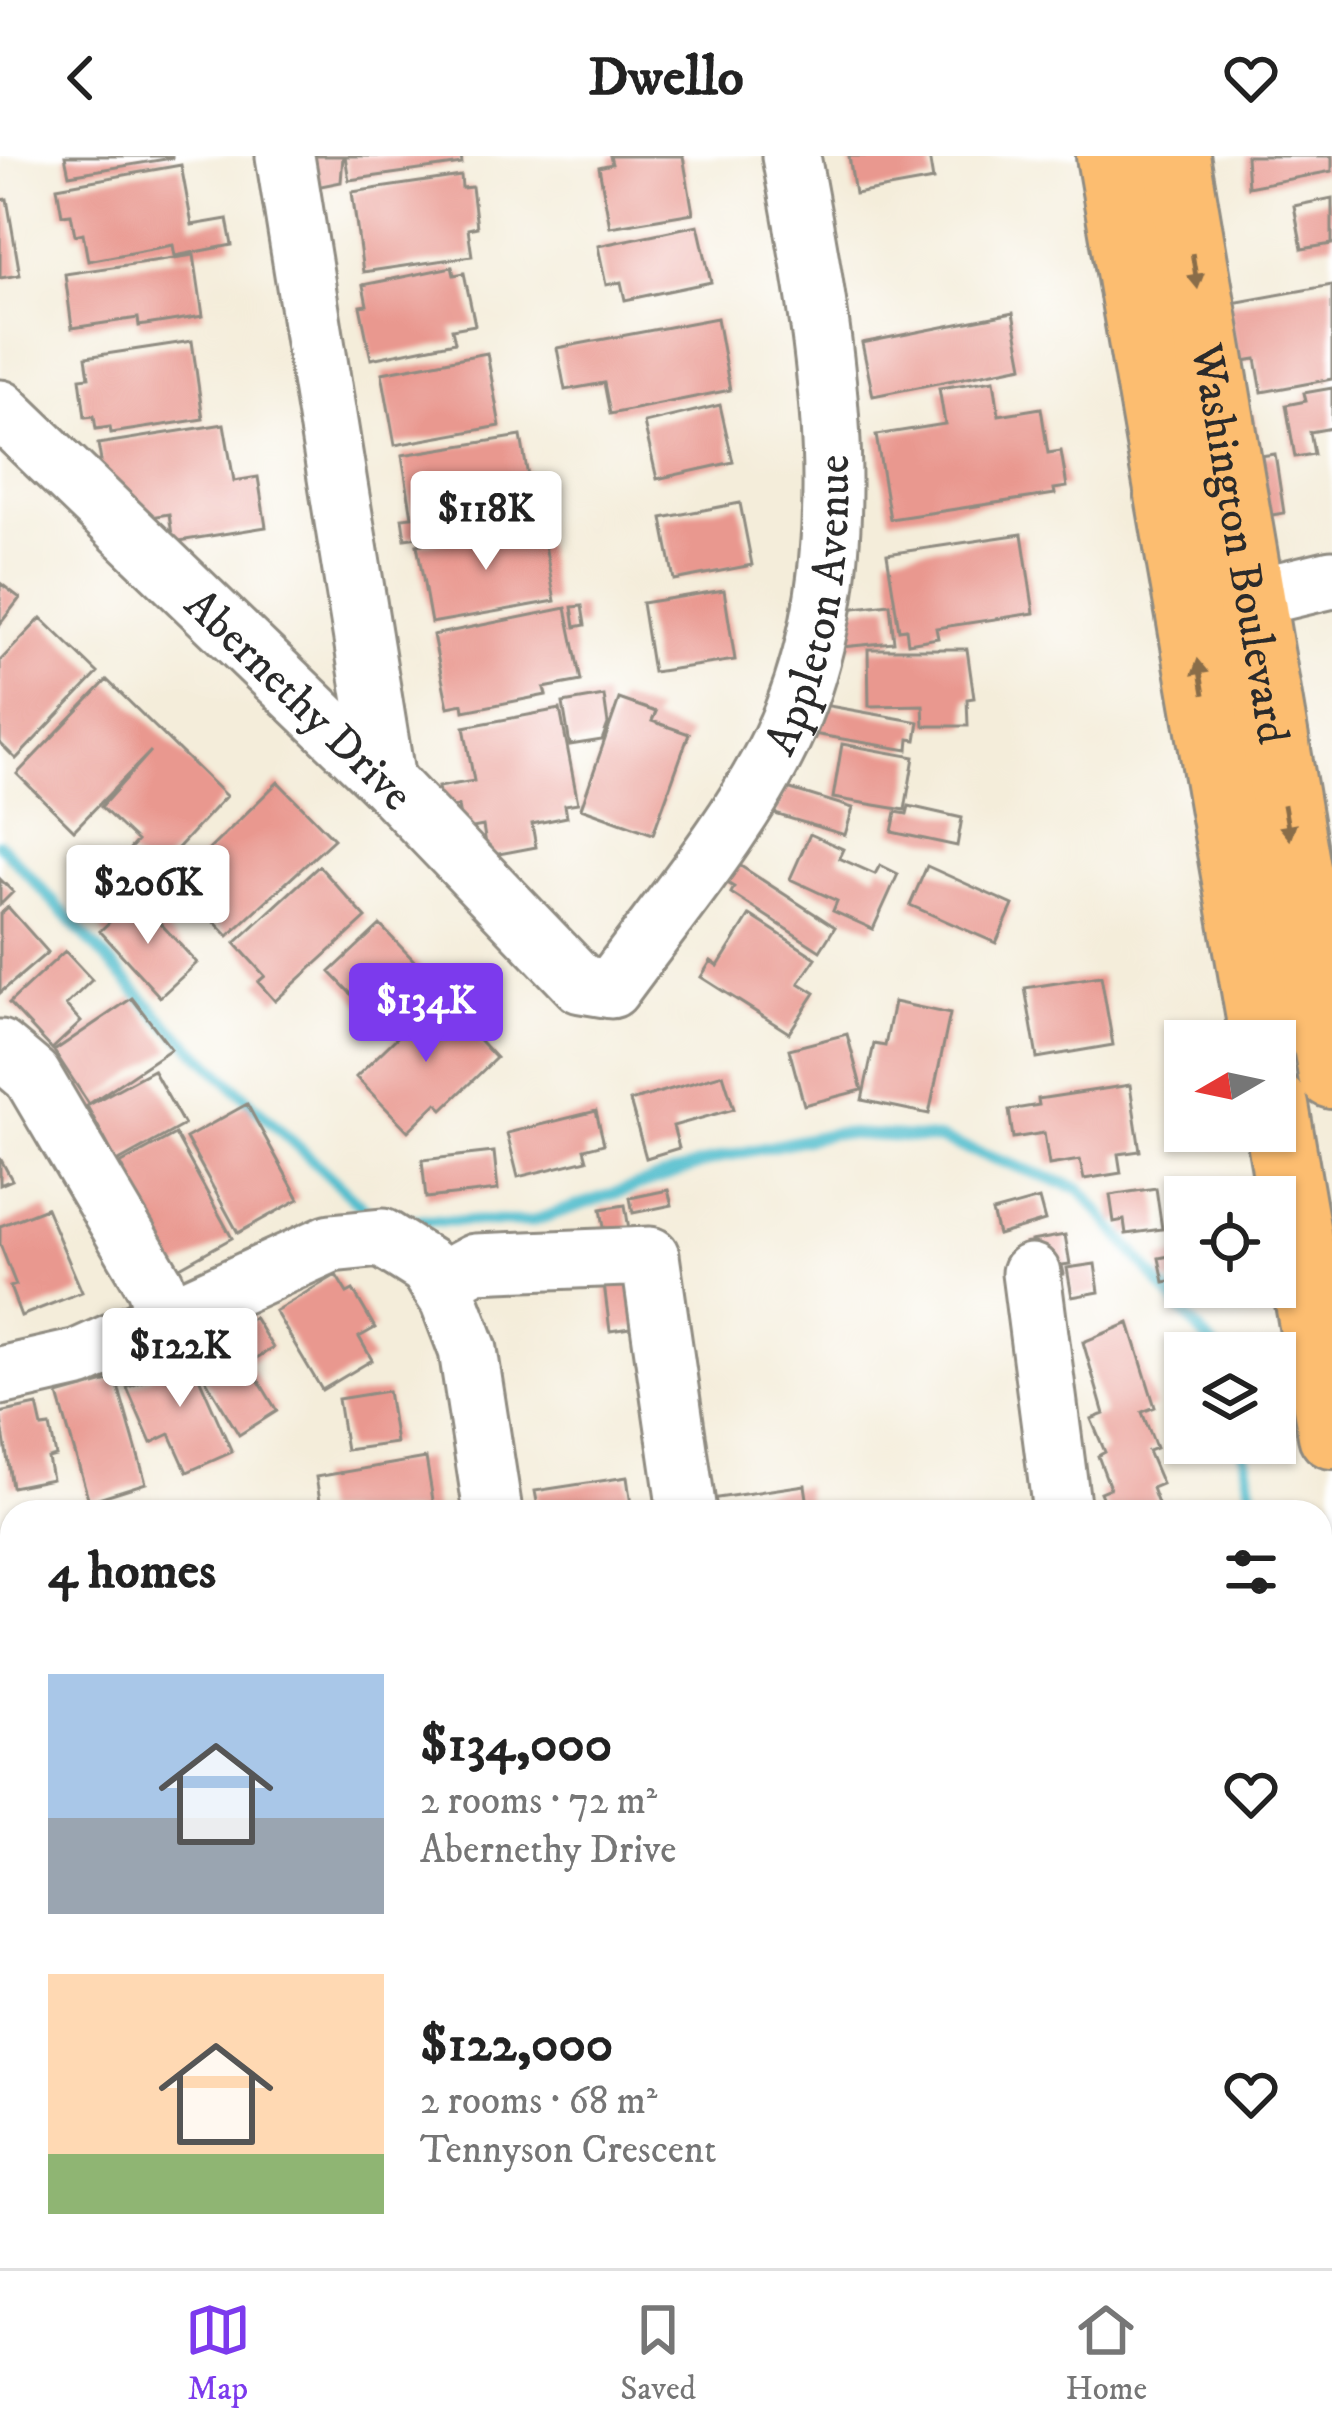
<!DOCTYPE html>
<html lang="en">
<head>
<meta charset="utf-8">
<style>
  :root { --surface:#fff; --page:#f2f2f2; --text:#222; --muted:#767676; --line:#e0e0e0; --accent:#7c3aed }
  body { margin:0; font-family:"IM FELL DW Pica",serif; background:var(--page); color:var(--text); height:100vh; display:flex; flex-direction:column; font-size:45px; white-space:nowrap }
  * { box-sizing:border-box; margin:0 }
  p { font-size:39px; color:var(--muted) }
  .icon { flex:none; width:66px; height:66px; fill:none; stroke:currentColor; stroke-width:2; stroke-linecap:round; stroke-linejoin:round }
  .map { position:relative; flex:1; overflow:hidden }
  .drawer { position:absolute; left:0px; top:1344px; width:1332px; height:768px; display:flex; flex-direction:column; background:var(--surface); border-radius:36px 36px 0 0; box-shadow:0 3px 9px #0004 }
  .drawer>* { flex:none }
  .needle { width:78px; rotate:261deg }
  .buttons { position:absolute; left:1164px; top:864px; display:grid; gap:24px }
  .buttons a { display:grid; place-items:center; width:132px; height:132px; border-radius:0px; background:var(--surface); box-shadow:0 3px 9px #0004; font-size:60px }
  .price { position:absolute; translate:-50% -102px; padding:0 27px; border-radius:12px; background:#fff; color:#222; font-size:39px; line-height:78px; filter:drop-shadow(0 3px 6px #0008) }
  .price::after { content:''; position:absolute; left:50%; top:72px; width:36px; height:27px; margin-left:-18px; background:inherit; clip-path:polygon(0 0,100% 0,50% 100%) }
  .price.selected { background:var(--accent); color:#fff }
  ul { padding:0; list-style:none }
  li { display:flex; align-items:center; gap:36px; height:300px; padding:0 48px }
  li span { display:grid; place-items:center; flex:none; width:336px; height:240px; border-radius:0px; color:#555 }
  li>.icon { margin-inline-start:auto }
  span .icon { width:144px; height:144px; fill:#fffc; stroke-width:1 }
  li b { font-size:51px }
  h2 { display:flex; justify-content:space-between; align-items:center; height:144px; padding:0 48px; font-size:51px }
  header { display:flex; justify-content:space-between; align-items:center; height:156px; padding:0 48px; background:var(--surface); font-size:54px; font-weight:800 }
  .dock { display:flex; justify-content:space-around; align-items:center; height:168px; border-top:3px solid var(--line); background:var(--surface); font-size:33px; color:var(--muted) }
  .dock a { display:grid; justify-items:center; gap:6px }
  .dock .selected { color:var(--accent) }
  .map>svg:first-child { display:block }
  .built { fill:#f6cfd5 }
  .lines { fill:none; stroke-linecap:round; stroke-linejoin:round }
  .stream { stroke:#52becd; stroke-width:12 }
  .building { fill:#e9988f }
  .minor-casing { stroke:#908c82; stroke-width:63 }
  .highway-casing { stroke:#908c82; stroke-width:72 }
  .minor { stroke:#fff; stroke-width:57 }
  .highway { stroke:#fcbd6f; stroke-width:66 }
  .oneway { fill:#896d4a }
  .labels { text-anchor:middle; stroke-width:9; stroke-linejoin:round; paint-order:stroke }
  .street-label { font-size:45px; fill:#2b2b2b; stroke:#fff }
</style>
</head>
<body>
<header><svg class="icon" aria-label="back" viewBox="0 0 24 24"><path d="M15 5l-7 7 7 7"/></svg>Dwello<svg class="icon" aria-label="heart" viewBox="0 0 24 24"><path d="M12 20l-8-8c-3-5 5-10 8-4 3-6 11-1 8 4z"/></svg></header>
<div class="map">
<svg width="1332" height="2112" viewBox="0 0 1332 2112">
  <rect width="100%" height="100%" fill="#fff"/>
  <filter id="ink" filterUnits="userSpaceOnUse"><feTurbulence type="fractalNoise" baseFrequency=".00833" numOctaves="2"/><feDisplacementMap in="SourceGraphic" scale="24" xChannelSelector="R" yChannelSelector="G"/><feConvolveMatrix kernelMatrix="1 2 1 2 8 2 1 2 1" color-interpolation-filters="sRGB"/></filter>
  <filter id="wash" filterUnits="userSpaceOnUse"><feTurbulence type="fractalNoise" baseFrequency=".004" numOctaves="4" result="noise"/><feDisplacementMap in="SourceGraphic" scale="48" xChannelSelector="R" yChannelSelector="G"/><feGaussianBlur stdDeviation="2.7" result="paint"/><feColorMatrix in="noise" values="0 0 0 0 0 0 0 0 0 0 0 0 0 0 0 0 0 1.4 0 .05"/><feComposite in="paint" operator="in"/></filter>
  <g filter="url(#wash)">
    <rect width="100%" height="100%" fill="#f4edda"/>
    <path class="built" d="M12,1524V2055L0,2057V1525Z"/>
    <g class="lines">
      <path class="stream" d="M0,688L162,863L376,1064
        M396,1064L530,1066L722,1001L834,977L939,983L1080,1033L1218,1197
        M1242,1287L1256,1356
        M1320,1715L1332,1789"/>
    </g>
    <g id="blocks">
      <path class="building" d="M65,0H172V2L69,19Z
        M300,0H343L341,26L306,33Z
        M345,0H461L462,8L349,24Z
        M610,0H683L693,57L610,71L599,11L612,8Z
        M849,0H929L933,24L855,38Z
        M1246,0H1332V15L1248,31Z
        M181,9L192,69L227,63L232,89L175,100L173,89L88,105L83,77L75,79L71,58L62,59L57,31Z
        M461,20L462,32L472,31L477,71L468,73L472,100L363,116L352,36Z
        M1332,42V88L1302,93L1294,50Z
        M7,43L20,119L0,122V44Z
        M698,69L711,126L625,144L621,126L606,129L598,90Z
        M194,99L203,160L139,170L138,162L72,172L65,118Z
        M452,111L454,119L464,117L475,169L452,173L455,186L371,203L360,150L367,149L363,129Z
        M1332,129V223L1262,236L1256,203L1237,206L1227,148Z
        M1013,157L1023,210L873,240L862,187Z
        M717,162L730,234L610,258L604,227L565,234L557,192Z
        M192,185L203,263L111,277L110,271L96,273L94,260L85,261L80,222L89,221L86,201Z
        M487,197L500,270L395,289L382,217Z
        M994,224L999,259L1041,252L1048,297L1061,295L1067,331L1054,333L1055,338L890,363L876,279L945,268L939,232Z
        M1332,232V272L1310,276L1314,298L1295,301L1286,249L1306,245L1304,237Z
        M720,249L733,306L657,323L644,267Z
        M1254,257L1260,300L1275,298L1284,357L1254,362L1238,259Z
        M224,268L234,325L258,321L266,371L173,386L169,358L119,366L92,306L101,305L98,288Z
        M521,280L535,362L405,383L402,362L412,361L402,299Z
        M740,347L752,409L674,424L662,362Z
        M541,367L555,445L431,467L417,389Z
        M1022,378L1034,457L936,472L938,482L908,487L906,473L899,474L887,398Z
        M0,427L20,442L0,468Z
        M724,434L735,504L653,516L642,447Z
        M890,448L894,486L841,491L837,454Z
        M582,450L585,469L575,471L572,451Z
        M566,452L581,525L544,532L546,539L464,555L463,548L448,551L433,479Z
        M41,462L98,517L16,603L0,587V505Z
        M868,493H967L974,542L967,543L968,570H924L923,549L869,550Z
        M107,524L226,640L153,719L127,696L137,685L101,651L151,595L74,674L17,618Z
        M604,540L608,568L602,584L570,589L563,547Z
        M619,543L656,556L652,565L689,578L653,678L581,652Z
        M818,548L919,566L916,584L909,583L908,594L813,578Z
        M560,553L578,647L565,649L567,661L532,668L536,691L488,700L483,670L462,674L458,650L442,653L438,631L474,625L464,571Z
        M842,588L914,601L905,654L833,642Z
        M278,626L334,683L228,780L176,726Z
        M784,631L853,652L845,679L775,658Z
        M909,650L962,662L957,690L892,676L896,656L907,658Z
        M810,678L843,693L839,702L875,718L880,709L898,718L873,773L833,755L837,745L790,723Z
        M736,707L835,771L820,795L731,737L734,731L724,725Z
        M319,710L366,762L275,845L258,826L265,820L235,787Z
        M927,710L1013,749L996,787L910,749Z
        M0,723L13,736L0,749Z
        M136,741L197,807L160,841L100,775Z
        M8,751L48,796L0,837V758Z
        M750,759L816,802L799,827L815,837L789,877L701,821L711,805L718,810Z
        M380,769L423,814L373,861L330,816Z
        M65,795L92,824L66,849L81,866L52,893L9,847Z
        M1101,820L1113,889L1037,902L1025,832Z
        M439,841L496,902L443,953L437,947L408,975L356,921Z
        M132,842L171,893L89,948L54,895Z
        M894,846L950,858L929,958L862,944L874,888L885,890Z
        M847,878L862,934L804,949L789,893Z
        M153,914L184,969L117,1006L87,950Z
        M723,918L734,953L673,970L679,992L646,1002L630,945Z
        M1130,929L1140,995L1118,998L1121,1017L1084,1023L1080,1004L1049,1009L1044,977L1013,982L1009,954L1039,949L1038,943Z
        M247,948L299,1043L238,1077L186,982Z
        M596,955L604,988L584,993L587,1004L518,1021L507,977Z
        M175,978L232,1082L169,1117L115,1018L123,1014L120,1008Z
        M494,996L498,1034L426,1042L422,1004Z
        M0,1002L12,1024L0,1029Z
        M1156,1032L1162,1073L1126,1078L1124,1064L1114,1066L1110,1039Z
        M668,1034L672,1049L633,1057L630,1042Z
        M1039,1043L1045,1065L998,1079L992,1056Z
        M625,1049L631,1085L607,1089L601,1053Z
        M46,1052L82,1136L21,1160L10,1131L16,1129L0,1088V1070Z
        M1065,1079L1070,1108L1062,1109L1064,1118L1037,1123L1031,1085Z
        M1185,1097V1123L1164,1126L1159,1102Z
        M1095,1108L1099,1136L1072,1141L1067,1112Z
        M336,1119L347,1137L353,1134L375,1172L359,1181L372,1204L322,1234L275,1155Z
        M636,1123L643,1170L610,1175L604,1128Z
        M254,1161L273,1192L248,1207L277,1255L239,1279L191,1199Z
        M1129,1167L1155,1251L1142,1256L1156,1292L1148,1295L1162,1328L1152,1332L1161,1356H1108L1100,1336L1110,1332L1098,1300L1105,1296L1091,1263L1104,1258L1083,1186Z
        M185,1190L232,1296L187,1316L170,1278L151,1287L127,1232L152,1221L145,1207Z
        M116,1223L146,1327L89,1345L58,1239Z
        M388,1235L396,1287L346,1294L338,1243Z
        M37,1249L42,1271L50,1270L56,1300L48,1302L52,1323L12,1331L0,1257Z
        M426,1302L435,1356H322L316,1321Z
        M627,1321L632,1356H539L535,1335Z
        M805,1329L809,1356H699L697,1345Z
        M0,1439L6,1470L0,1471Z
        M678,2100H684L685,2112H640L639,2106Z
        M698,2100H759L761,2112H700Z
        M780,2100H811L814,2112H782Z
        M822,2100H888L890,2112H824Z
        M900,2100H944L945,2112H902Z
        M959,2100H1018V2103L961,2112Z"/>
    </g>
  </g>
  <g filter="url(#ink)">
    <use href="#blocks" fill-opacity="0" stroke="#908c82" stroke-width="3"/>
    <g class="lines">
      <g class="minor-casing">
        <g id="minor">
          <path d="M285,0L386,625"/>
          <path id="s1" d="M0,253L386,625L581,828L611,833C669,753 738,673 781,584C867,404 826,186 791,0"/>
          <path d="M1248,443L1332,423"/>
          <path d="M0,893L32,920L155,1129L167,1163"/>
          <path d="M1031,1117L1062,1356"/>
          <path d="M438,1127L475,1107L650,1100L687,1356"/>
          <path d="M0,1220L79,1202L331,1087L382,1082L428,1111L449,1144L468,1194L493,1356"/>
          <path d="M0,1508L12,1507"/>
          <path d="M1320,1951L1332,1948"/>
          <path d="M465,2100L467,2112"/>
          <path d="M92,2112L183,2100"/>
        </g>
      </g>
      <g class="highway-casing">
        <g id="highway">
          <path d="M1110,0L1264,885"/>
          <path id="s2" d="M1176,0L1332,919"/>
          <path d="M1275,950L1332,1279"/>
          <path d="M1320,1904L1332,1894"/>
        </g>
      </g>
      <use href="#minor" class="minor"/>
      <use href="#highway" class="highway"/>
    </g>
    <defs><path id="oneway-solid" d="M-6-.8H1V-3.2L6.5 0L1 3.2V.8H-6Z" transform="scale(3)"/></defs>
    <g class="oneway">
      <use href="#oneway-solid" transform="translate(1195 115) rotate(81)"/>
      <use href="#oneway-solid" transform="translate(1201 521) rotate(-100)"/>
      <use href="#oneway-solid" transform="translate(1287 666) rotate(80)"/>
    </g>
  </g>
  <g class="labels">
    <g class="street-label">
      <text dy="16" stroke="none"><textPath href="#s2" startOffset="393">Washington Boulevard</textPath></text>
      <text dy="16" stroke="none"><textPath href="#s1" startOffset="1290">Appleton Avenue</textPath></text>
      <text dy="16" stroke="none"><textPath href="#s1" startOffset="417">Abernethy Drive</textPath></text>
    </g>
  </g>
</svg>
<div class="buttons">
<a><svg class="needle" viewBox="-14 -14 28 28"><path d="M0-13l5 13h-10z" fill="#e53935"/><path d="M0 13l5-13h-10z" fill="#767676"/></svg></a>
<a><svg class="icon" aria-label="locate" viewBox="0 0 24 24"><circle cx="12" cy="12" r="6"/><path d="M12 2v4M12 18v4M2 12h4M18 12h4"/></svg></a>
<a><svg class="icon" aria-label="layers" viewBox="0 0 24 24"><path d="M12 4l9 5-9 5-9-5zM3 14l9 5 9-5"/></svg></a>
</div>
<b class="price" style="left:486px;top:417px">$118K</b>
<b class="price" style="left:148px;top:791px">$206K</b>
<b class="price selected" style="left:426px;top:909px">$134K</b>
<b class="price" style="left:180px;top:1254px">$122K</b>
<section class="drawer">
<h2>4 homes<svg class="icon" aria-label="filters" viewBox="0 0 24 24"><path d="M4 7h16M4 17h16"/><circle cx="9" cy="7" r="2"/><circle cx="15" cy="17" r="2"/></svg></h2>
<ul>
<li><span style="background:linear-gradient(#a9c7e8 60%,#9aa5b1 0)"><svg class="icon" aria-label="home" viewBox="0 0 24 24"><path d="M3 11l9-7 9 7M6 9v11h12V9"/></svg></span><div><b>$134,000</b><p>2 rooms · 72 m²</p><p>Abernethy Drive</p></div><svg class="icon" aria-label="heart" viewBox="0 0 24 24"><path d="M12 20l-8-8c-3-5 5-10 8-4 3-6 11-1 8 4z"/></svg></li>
<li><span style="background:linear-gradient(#ffd9b3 75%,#8fb573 0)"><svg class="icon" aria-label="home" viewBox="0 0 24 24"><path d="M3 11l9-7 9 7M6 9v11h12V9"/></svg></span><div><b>$122,000</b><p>2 rooms · 68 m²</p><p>Tennyson Crescent</p></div><svg class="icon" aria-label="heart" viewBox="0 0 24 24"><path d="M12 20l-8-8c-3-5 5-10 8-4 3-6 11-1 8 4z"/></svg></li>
</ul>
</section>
</div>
<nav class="dock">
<a class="selected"><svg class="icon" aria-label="map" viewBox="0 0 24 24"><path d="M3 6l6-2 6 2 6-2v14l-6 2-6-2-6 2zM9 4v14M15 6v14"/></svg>Map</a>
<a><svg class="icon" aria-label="saved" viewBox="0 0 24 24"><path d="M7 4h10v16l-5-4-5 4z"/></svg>Saved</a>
<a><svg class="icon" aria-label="home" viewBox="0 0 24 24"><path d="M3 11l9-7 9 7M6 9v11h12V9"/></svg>Home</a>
</nav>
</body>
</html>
